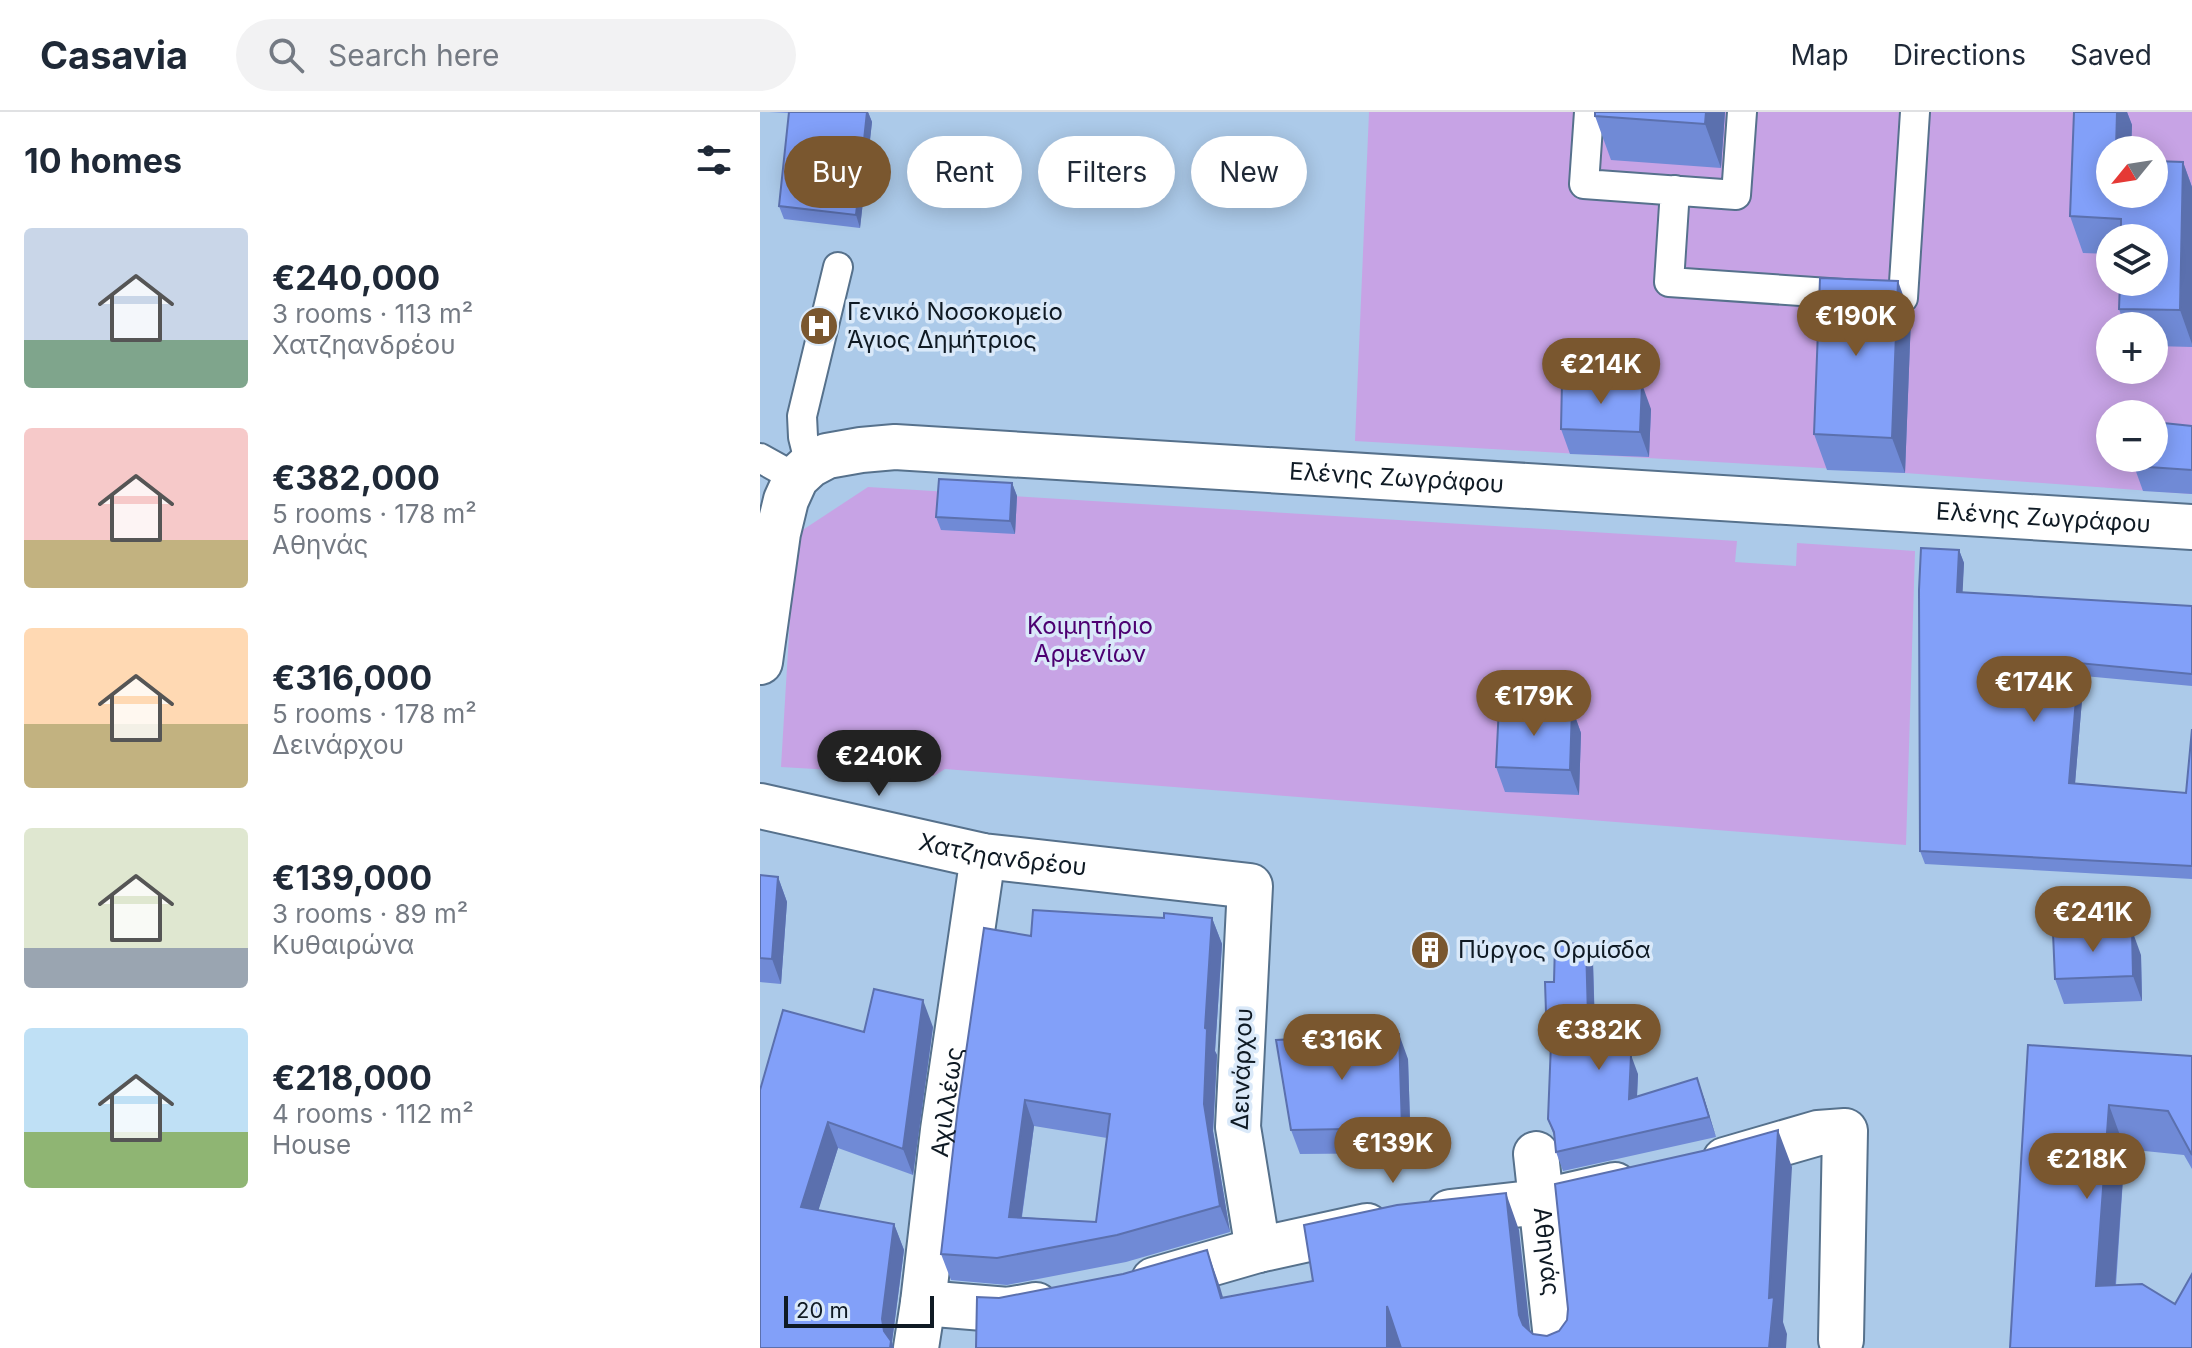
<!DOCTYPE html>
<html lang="en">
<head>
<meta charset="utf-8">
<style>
  :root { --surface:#fff; --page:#f2f2f3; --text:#1f2937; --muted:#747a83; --line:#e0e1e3; --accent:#7a572f }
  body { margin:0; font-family:Inter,sans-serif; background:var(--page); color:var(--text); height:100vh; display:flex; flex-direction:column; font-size:30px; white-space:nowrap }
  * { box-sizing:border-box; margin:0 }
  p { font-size:26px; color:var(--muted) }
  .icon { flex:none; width:44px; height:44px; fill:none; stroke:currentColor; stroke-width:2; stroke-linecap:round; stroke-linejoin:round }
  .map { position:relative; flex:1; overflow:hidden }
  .side { display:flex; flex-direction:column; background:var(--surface); width:760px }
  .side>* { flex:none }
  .guide { position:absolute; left:24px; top:24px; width:760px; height:72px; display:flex; gap:16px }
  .needle { width:52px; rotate:240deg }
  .tools { position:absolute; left:1336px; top:24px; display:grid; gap:16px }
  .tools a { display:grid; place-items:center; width:72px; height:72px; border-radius:50%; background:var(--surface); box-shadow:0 4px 20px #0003; font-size:40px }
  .scale { position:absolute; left:24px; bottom:20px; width:150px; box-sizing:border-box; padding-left:8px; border:4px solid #0f1a24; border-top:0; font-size:22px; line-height:28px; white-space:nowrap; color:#0f1a24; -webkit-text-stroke:6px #dae9f9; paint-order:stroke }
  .price { position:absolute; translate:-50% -68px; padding:0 18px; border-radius:28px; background:var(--accent); color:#fff; font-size:26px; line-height:52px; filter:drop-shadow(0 2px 4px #0008) }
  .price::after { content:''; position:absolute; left:50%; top:48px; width:24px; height:18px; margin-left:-12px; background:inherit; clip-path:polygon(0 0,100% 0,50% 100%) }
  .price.selected { background:#222; color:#fff }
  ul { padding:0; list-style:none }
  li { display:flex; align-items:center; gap:24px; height:200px; padding:0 24px }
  li span { display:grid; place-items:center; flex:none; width:224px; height:160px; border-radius:8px; color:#555 }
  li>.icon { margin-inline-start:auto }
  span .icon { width:96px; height:96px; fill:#fffc; stroke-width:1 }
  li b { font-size:34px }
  h2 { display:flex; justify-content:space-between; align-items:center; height:96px; padding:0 24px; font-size:34px }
  .pill { padding:0 28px; border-radius:36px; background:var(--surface); box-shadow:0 4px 20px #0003; font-size:28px; line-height:72px }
  .pill.selected { background:var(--accent); color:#fff }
  header { display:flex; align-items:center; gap:48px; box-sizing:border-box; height:112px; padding:0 40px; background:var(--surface); border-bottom:2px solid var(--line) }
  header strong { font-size:38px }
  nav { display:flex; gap:44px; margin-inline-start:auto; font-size:28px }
  .search { width:560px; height:72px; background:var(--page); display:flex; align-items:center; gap:20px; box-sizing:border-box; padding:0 28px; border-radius:44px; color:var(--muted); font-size:30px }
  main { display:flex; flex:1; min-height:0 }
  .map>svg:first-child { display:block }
  .green { fill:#c7a3e5; fill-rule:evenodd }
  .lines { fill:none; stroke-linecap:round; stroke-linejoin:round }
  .lane-casing { stroke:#56718c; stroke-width:32 }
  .street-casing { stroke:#56718c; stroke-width:48 }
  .secondary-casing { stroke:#56718c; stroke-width:48 }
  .lane { stroke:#fff; stroke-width:28 }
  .street { stroke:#fff; stroke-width:44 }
  .secondary { stroke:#fff; stroke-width:44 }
  .wall { fill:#708ad6; fill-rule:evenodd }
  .shaded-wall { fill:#5b70ae }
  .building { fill:#82a0f9; stroke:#5b70ae; stroke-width:2; fill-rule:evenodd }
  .labels { text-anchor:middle; stroke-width:7; stroke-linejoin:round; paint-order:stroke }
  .poi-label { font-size:24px; fill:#0f1a24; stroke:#dae9f9; text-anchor:start }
  .street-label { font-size:24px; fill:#0f1a24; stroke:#dae9f9 }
  .park-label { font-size:24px; fill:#4c0071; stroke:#dae9f9 }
</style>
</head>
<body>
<header>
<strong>Casavia</strong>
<div class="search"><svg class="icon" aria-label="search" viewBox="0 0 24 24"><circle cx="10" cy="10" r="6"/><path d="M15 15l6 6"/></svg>Search here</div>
<nav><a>Map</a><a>Directions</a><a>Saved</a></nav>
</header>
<main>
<section class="side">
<h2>10 homes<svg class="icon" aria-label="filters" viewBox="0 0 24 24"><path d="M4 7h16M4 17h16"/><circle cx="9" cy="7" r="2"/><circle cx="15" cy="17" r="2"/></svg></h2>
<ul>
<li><span style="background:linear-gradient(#c9d6e8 70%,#7fa58c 0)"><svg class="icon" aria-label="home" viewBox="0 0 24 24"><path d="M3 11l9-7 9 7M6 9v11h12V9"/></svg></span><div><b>€240,000</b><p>3 rooms · 113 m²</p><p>Χατζηανδρέου</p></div></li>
<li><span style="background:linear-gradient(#f6c9c9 70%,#c2b280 0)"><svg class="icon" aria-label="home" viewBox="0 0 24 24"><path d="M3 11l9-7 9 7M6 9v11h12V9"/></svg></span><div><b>€382,000</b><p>5 rooms · 178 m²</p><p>Αθηνάς</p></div></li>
<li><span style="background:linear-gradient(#ffd9b3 60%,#c2b280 0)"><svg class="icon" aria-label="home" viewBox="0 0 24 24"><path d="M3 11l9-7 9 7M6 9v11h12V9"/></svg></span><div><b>€316,000</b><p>5 rooms · 178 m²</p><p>Δεινάρχου</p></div></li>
<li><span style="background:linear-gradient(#dfe7d0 75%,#9aa5b1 0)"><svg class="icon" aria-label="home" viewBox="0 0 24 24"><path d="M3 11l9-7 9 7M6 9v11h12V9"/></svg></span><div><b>€139,000</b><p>3 rooms · 89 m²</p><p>Κυθαιρώνα</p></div></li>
<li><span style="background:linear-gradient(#bfe0f5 65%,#8fb573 0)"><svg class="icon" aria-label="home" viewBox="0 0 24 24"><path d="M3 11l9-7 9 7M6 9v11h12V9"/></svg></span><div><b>€218,000</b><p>4 rooms · 112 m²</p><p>House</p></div></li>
</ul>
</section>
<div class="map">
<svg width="1432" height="1236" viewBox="0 0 1432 1236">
  <rect width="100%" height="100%" fill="#accae9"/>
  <path class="green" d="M609,0H1432V382L1145,361L595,329ZM1350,38H1394V82H1350ZM1350,126H1394V170H1350ZM1350,214H1394V258H1350ZM1350,302H1394V346H1350Z
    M108,375L977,429L975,450L1036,454L1037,431L1155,439L1146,733L185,657L174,664L21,655L35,423Z"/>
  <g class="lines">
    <g class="lane-casing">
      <path id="lane" d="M829,0L824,72L976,83L982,0
        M915,78L909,170L1143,186L1155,0
        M0,346L36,366
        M50,353L43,325L42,304L78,155"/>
    </g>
    <g class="street-casing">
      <g id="street">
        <path id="s1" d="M0,694L223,744L490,774L478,1015L498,1138"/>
        <path id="s2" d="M776,1042L797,1236"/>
        <path d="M965,1048L1058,1021L1085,1019L1081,1228"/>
        <path d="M690,1100L780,1090L855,1073"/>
        <path d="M394,1168L498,1138L607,1114"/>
        <path d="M163,1191L248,1198L276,1193"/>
        <path id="s3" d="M156,1236L163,1191L183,1018L223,744"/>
      </g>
    </g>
    <g class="secondary-casing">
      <g id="secondary">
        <path id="s4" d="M0,550L18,421L26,388L36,366L50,353L67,344L101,338L135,335L1432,415"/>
      </g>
    </g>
    <use href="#lane" class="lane"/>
    <use href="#street" class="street"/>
    <use href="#secondary" class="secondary"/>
  </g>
  <path class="wall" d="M9,0H108L112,10L100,116L24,107L19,94L29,1Z
    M835,0H965L961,56L851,48L835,4Z
    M1314,0H1367L1372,13L1371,38H1350V82L1423,50L1432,75V235L1394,234V214H1365L1359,197L1394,126H1350V142L1323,141L1310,104Z
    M1151,205L1145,361L1067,358L1054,322Z
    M891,297L889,345L810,342L801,317Z
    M1432,314V382L1383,379L1374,354Z
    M252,371L257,384L255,422L181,418L176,405Z
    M1199,438L1204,451L1202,480L1432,494V574L1324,564L1315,671L1426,681L1432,617V767L1165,752L1160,739Z
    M812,596L821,621L819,683L745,680L736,655Z
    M0,763L18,765L27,790L21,872L0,870Z
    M404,806H452L462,832L455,939L457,943L453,1019L470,1120L366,1150L247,1173L191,1168L181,1142L271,824ZM274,1014L347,1026L336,1110L262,1105Z
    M1381,843L1382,889L1304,892L1295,867Z
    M833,851L836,942L878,962L877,984L944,986L956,1025L803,1059L796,1040L794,1024L788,1007L791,940L787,931L794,870Z
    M173,915L153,1063L78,1036L58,1098L134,1112L144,1138L132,1230L134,1236H0V978L104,920Z
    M1268,933L1432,944V1057L1424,1043L1365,1037L1356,1173L1432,1236H1250Z
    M648,947L651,1041L540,1042L531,1018Z"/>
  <path class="shaded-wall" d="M107,0H108L112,10L100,116L96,103Z
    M946,0H965L961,56L945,12Z
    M1357,0H1367L1372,13L1371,38H1356Z
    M1423,50L1432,75V232L1420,198Z
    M1138,169L1151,205L1145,361L1132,326Z
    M882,272L891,297L889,345L880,320Z
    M252,371L257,384L255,422L250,409Z
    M1199,438L1204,451L1202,493L1197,480Z
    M1319,551L1324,564L1314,684L1309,671Z
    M812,596L821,621L819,683L810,658Z
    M18,765L27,790L21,872L12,847Z
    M452,806L462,832L455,939L457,943L453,1019L470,1120L460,1094L444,992L445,916Z
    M1372,818L1381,843L1382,889L1373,864Z
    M826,832L833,851L836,961L829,941Z
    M163,888L173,915L153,1063L143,1037Z
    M639,922L648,947L651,1041L642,1016Z
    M871,943L878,962L876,1006L869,987Z
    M937,966L944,986L956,1025L949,1005Z
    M265,988L274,1014L258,1131L249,1105Z
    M1349,993L1365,1037L1352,1218L1336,1174Z
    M68,1010L78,1036L51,1122L41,1095Z
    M1018,1018L1032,1055L1023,1210L1027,1222L1026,1236H1009V1186Z
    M746,1081L759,1118L772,1236L759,1203Z
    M134,1112L144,1138L132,1230L134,1236H130L124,1219L122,1207Z
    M447,1138L460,1175L474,1223L461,1186Z
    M627,1194L641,1236H627Z"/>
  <path class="building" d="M29,0H107L96,103L19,94Z
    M835,0H946L945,12L835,4Z
    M1314,0H1357L1356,38H1350V82H1394V49L1423,50L1420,198L1359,197L1360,170H1394V126H1361V107L1310,104Z
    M1060,166L1138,169L1132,326L1054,322Z
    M802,269L882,272L880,320L801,317Z
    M1394,310L1432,314V358L1374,354V346H1394Z
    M179,367L252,371L250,409L176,405Z
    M1161,436L1199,438L1197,480L1432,494V562L1319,551L1309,671L1426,681L1432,617V754L1160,739L1159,478Z
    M739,594L812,596L810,658L736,655Z
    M0,763L18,765L12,847L0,846Z
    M273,798L404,806V801L452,806L445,916L447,917L444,992L460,1094L357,1123L237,1146L181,1142L198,995L224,816L271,824ZM265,988L350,1002L336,1110L249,1105Z
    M1372,818L1373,864L1295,867L1293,821Z
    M795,831L826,832L829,941L871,943L869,987L937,966L949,1005L796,1040L794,1020L788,1007L791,931H787L785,870H794Z
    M114,877L163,888L143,1037L68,1010L41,1095L134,1112L122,1207L124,1219L131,1229L130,1236H0V978L23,898L104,920Z
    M639,922L642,1016L531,1018L516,928Z
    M1268,933L1432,944V1043L1408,999L1349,993L1336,1174L1382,1172L1415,1192L1432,1162V1236H1250Z
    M1018,1018L1009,1186L1014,1185L1009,1236H641L627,1194V1236H216L217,1185L239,1186L363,1162L447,1138L461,1186L553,1169L544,1113L637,1093L746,1081L759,1203L763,1213L773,1222L787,1224L799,1219L807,1208L808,1197L795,1072L947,1038Z"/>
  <defs>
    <g id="hospital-disc" transform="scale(2)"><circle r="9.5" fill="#7a572f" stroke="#dae9f9"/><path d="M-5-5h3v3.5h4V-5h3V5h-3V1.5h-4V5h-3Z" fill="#fff"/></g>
    <g id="building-disc" transform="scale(2)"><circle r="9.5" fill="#7a572f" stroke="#dae9f9"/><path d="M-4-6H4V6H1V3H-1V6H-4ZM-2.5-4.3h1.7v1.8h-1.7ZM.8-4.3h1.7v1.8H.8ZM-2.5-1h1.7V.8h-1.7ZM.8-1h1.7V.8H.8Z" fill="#fff"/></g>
  </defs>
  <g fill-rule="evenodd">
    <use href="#hospital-disc" x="59" y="214"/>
    <use href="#building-disc" x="670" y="838"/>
  </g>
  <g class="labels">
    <g class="poi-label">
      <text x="87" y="208">Γενικό Νοσοκομείο<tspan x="87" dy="28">Άγιος Δημήτριος</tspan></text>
      <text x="698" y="846">Πύργος Ορμίσδα</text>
    </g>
    <g class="street-label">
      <text dy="8" stroke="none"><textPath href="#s4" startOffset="798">Ελένης Ζωγράφου</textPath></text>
      <text dy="8" stroke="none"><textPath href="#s4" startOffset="1446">Ελένης Ζωγράφου</textPath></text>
      <text dy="8" stroke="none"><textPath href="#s1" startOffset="248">Χατζηανδρέου</textPath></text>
      <text transform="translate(482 957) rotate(-88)" y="8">Δεινάρχου</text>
      <text dy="8" stroke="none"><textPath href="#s3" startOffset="248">Αχιλλέως</textPath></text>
      <text dy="8" stroke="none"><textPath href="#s2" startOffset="98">Αθηνάς</textPath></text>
    </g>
    <g class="park-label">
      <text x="330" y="522">Κοιμητήριο<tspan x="330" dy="28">Αρμενίων</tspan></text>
    </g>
  </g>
</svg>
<div class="tools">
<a><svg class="needle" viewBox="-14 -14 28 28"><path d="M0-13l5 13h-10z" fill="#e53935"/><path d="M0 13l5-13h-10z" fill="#747a83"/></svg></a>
<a><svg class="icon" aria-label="layers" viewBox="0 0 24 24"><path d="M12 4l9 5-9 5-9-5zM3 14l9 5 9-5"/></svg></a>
<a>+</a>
<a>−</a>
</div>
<div class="scale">20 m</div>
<b class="price" style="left:1096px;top:246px">€190K</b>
<b class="price" style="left:841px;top:294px">€214K</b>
<b class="price" style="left:1274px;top:612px">€174K</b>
<b class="price" style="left:774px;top:626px">€179K</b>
<b class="price selected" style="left:119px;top:686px">€240K</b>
<b class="price" style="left:1333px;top:842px">€241K</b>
<b class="price" style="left:839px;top:960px">€382K</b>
<b class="price" style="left:582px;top:970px">€316K</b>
<b class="price" style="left:633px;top:1073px">€139K</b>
<b class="price" style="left:1327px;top:1089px">€218K</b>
<div class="guide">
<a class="pill selected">Buy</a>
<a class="pill">Rent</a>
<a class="pill">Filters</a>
<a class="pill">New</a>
</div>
</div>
</main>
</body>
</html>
